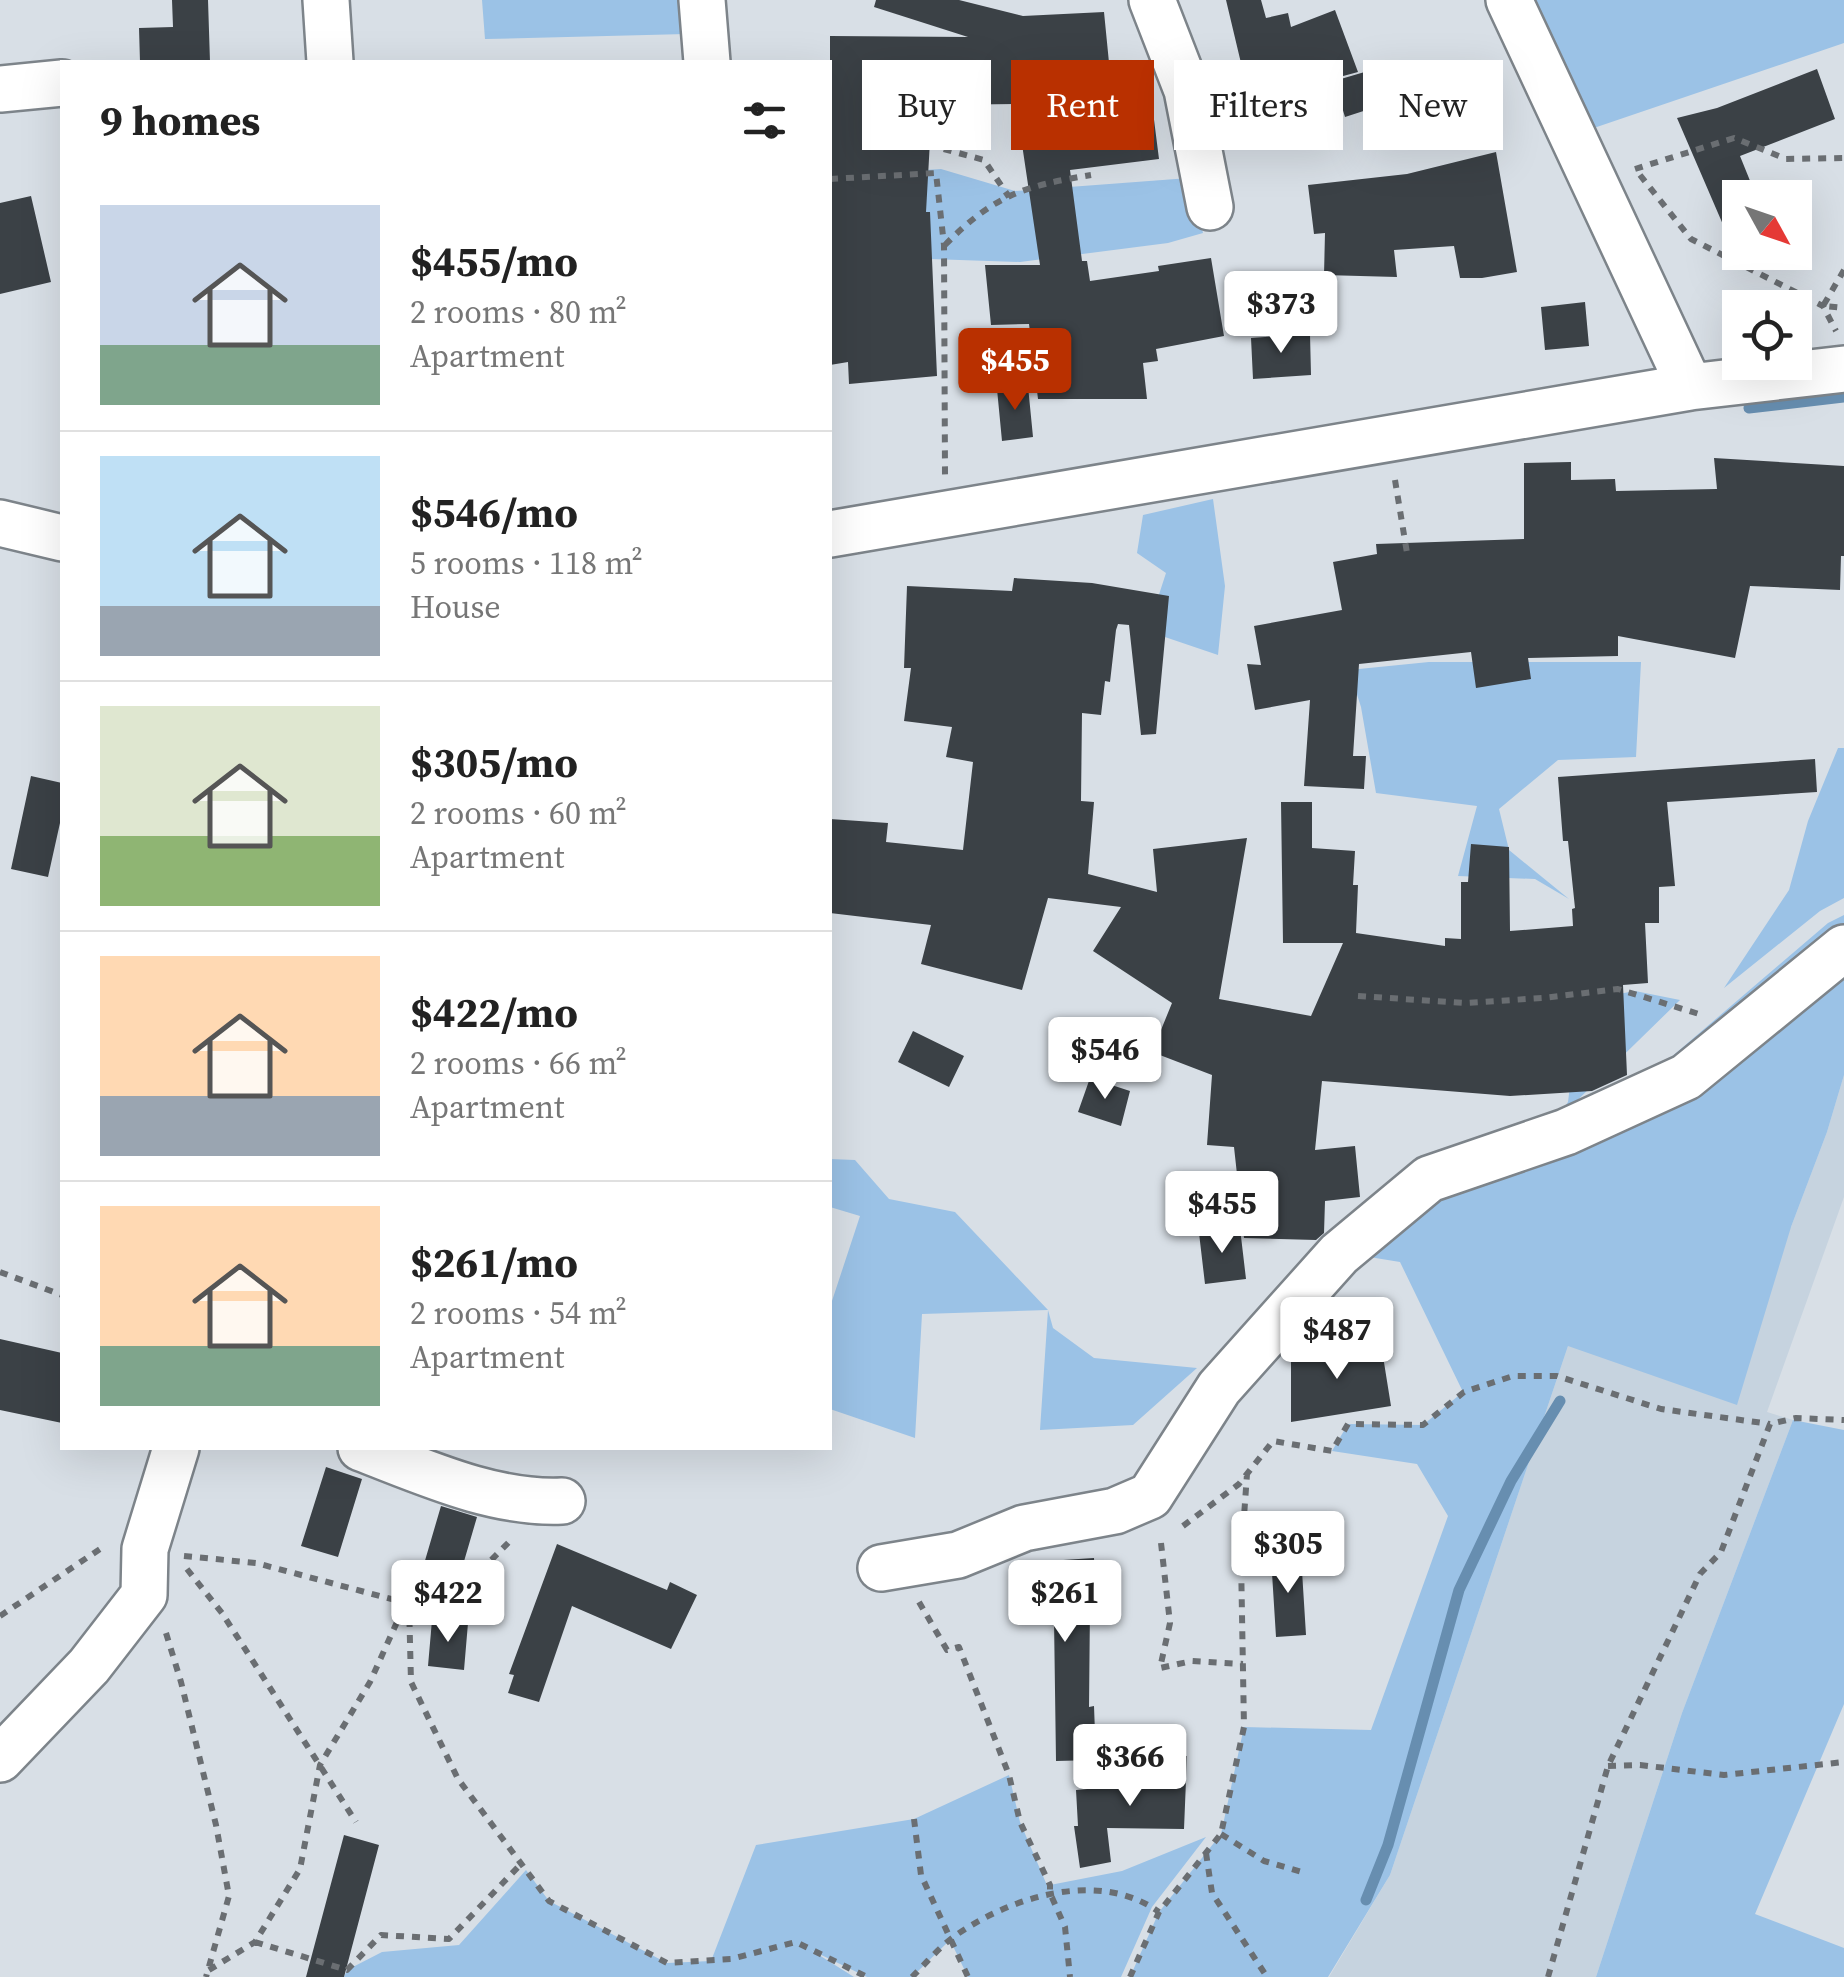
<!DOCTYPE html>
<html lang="en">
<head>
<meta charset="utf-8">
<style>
  :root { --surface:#fff; --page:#f6f6f6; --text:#222; --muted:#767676; --line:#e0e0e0; --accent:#b93000 }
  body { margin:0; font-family:"Source Serif 4",serif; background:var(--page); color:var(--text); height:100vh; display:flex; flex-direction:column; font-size:38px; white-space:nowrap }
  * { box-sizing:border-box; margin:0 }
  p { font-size:32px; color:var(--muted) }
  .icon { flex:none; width:55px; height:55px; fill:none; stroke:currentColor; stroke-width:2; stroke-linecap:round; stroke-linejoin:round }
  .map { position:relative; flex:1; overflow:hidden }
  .panel { position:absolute; left:60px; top:60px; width:772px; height:1390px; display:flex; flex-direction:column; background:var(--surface); border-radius:0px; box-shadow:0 10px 40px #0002 }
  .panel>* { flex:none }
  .guide { position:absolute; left:862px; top:60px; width:830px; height:90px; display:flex; gap:20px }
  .needle { width:65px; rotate:130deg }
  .tools { position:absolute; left:1722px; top:180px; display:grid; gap:20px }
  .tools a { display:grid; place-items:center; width:90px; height:90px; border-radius:0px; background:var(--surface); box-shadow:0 10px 40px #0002; font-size:50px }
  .price { position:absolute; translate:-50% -85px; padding:0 22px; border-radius:10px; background:#fff; color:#222; font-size:32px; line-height:65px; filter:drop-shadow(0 2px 5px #0008) }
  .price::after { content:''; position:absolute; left:50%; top:60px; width:30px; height:22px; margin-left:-15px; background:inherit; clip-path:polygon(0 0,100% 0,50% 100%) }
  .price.active { background:var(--accent); color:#fff }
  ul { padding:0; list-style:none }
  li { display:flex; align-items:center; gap:30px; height:250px; padding:0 40px }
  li+li { border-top:2px solid var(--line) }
  li span { display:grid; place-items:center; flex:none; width:280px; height:200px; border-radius:0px; color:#555 }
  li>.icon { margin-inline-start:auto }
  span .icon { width:120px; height:120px; fill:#fffc; stroke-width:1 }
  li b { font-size:42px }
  h2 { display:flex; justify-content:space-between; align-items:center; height:120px; padding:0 40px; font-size:42px }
  .tag { padding:0 35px; border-radius:0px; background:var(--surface); box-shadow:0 10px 40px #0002; font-size:35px; line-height:90px }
  .tag.active { background:var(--accent); color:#fff }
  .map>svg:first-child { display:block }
  .built { fill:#c6d3df }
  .green { fill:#9bc2e6 }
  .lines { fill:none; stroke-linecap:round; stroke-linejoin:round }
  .stream { stroke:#678eb0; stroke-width:11 }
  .building { fill:#3b4146 }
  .minor-casing { stroke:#7d848a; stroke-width:50 }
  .path { stroke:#6a6e72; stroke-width:6; stroke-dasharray:8 8; stroke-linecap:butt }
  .minor { stroke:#fff; stroke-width:45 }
</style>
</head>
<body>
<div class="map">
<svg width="1844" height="1977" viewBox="0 0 1844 1977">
  <rect width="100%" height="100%" fill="#d8dfe6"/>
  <path class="built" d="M1844,1075V1197L1767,1412L1793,1420L1682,1713L1596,1977H1329L1390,1875L1568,1346L1791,1227L1827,1132Z"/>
  <path class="green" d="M482,0H683L686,34L485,39Z
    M1517,0H1844V43L1585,131Z
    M941,169L1015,191L1189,178L1203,233L1168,243L1020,262L843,256L830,176Z
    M1213,499L1225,586L1218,655L1159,635L1152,616L1166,573L1137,553L1143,515Z
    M1429,662H1641L1636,757L1558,760L1499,809L1509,850L1569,899L1535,879L1458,876L1477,806L1376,793L1361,707L1349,670Z
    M1838,748H1844V898L1820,911L1724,988L1789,890L1808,821Z
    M1844,915V1075L1827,1132L1791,1227L1737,1405L1568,1346L1390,1875L1328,1977H1130L1159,1912L1221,1834L1244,1727L1371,1730L1448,1516L1417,1464L1332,1451L1348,1424L1423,1425L1463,1392L1400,1262L1351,1254L1440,1188L1662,1065L1828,923Z
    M1635,991L1680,1000L1551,1126L1568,1102L1576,1038L1574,1002Z
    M830,1159L855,1160L889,1199L955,1212L1048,1310L1053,1328L1094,1358L1197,1368L1133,1425L1040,1430L1048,1310L922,1314L915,1438L830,1409V1307L860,1216L830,1207Z
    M1793,1420L1844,1430V1704L1755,1914L1844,1948V1977H1596L1682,1713Z
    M1009,1775L1020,1822L1049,1890L1050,1885L1122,1871L1206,1837L1152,1907L1121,1977H968L950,1940L912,1977H867L811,1950L854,1977H344L347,1970L382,1952L459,1945L526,1870L549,1901L667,1963L711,1961L756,1845L914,1819Z"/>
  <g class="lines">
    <path class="stream" d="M1749,408L1844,397
      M1366,1900L1388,1845L1459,1590L1511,1481L1560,1401"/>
  </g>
  <path class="building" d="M172,0H208L210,62H140L139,28L173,27Z
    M876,0H959L1023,16L1104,12L1112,93L1150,88L1159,159L1070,170L1082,261H1087L1090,281L1159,271L1158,266L1211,258L1224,336L1156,349L1158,361L1143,363L1147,399H1038L1029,324L991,325L985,265H1040L1016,104L932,105L926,212H930L937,376L849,384L848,362L830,365V36L968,37L874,7Z
    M1226,0H1261L1266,18L1288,13L1291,27L1335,10L1358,72L1250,101Z
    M1817,69L1835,119L1740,156L1757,198H1740V264L1677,118L1717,108Z
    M1368,71L1379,106L1345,117L1334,81Z
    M1496,152L1517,272L1482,278H1460L1454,246L1394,250L1397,277L1324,275L1325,233L1314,234L1308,185L1407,174Z
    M31,196L51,282L0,294V203Z
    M1585,302L1589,346L1545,350L1541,307Z
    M1310,334L1311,375L1253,379L1251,338Z
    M1028,386L1033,437L1002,441L997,389Z
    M1714,458L1844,466V556H1841L1840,590L1750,586L1735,658L1618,636V656L1528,658L1531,679L1476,688L1471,652L1359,664L1353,756H1366L1364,789L1304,786L1310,700L1255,710L1247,664L1261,665L1254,626L1342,610L1333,562L1377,554L1376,544L1524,539V463L1571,462V480L1615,479L1616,491L1717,489Z
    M1014,578L1092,583L1169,596L1156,734L1141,735L1129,625L1118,624L1116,630L1110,682L1105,681L1101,715L1082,713L1081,801L1094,802L1088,874L1157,892L1153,849L1247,838L1219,999L1311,1016L1343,943H1283L1281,802H1312V848L1355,851L1353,885H1358L1356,933L1445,946V938L1461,939V882H1468L1471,844L1509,847L1510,931L1573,926L1572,909L1575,908L1568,841H1563L1558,777L1815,759L1817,792L1667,802L1675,886L1659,887V923H1645L1648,983L1623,985L1627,1075L1592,1091L1510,1096L1322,1081L1315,1150L1355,1146L1360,1197L1325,1201L1324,1233L1316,1240L1244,1238L1234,1147L1207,1145L1212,1075L1152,1052L1172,1003L1093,951L1121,907L1048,898L1022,990L921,964L931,925L830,913V819L888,823L886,842L963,850L973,762L946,757L952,727L904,721L911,668H904L907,586L1012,591Z
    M31,776L62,783V814L48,877L11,869Z
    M913,1031L964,1056L949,1087L898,1062Z
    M1090,1078L1130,1091L1121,1126L1078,1112Z
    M1240,1228L1246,1279L1205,1284L1199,1233Z
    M0,1339L62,1353V1423L0,1410Z
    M1291,1349L1382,1350L1391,1406L1291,1422Z
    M326,1467L362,1479L338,1557L301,1546Z
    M441,1506L477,1517L460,1575L424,1564Z
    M557,1544L667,1590L670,1582L697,1595L671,1649L572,1606L539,1702L508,1693L514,1675L509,1674Z
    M1301,1555L1306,1635L1276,1637L1271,1557Z
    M1094,1558L1096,1605H1090L1089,1707L1094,1706L1096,1760L1056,1761L1054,1619L1015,1623L1010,1572L1049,1568L1048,1561Z
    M432,1620L468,1623L464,1670L428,1666Z
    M1156,1755L1187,1756L1184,1829L1107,1828L1111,1862L1080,1868L1074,1826H1078L1076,1790L1155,1783Z
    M344,1835L379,1845L344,1977H306Z"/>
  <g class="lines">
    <g class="minor-casing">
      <path id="minor" d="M326,0L330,62
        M702,0L707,62
        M1152,0L1187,90L1210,207
        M1509,0L1690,387
        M0,89L62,83
        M0,523L62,538
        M830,534L1690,387L1844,369
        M361,1448C424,1472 493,1504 562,1501
        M881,1568L958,1555L1024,1528L1115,1511L1150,1496L1219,1388L1339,1254L1429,1179L1566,1132L1686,1077L1844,948
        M0,1759L89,1666L144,1595L145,1549L176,1448"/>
    </g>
    <path class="path" d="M941,136L940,148L984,160L1009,197
      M1635,169L1734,138L1786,159L1844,158
      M1640,175L1691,239L1823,306L1836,331
      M830,179L936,173L944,245L945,475
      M945,245C994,195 1024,186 1091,175
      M1844,270L1823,306L1844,308
      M1395,480L1407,553
      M1358,996L1465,1003L1543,998L1618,989L1699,1014
      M0,1272L62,1295
      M1183,1526L1239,1484L1273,1441L1332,1451L1348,1424L1423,1425L1464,1392L1513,1376H1557L1661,1409L1770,1424
      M1161,1543L1170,1623L1160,1668L1192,1661L1243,1664
      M184,1556L256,1563L440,1612L510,1541
      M187,1569L222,1613L356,1822
      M919,1602L947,1650L959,1647L1009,1775L1020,1822L1050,1885V1893L1065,1927L1070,1977
      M409,1603L411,1682L458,1779L549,1901L667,1963L731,1959L796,1942L867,1977
      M0,1616L103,1547
      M166,1633L181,1682L216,1825L229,1896L206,1977
      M1608,1766L1640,1765L1724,1775L1844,1762
      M914,1819L921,1875L968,1977
      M1221,1834L1264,1861L1302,1872
      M1206,1853L1212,1893L1267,1977
      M255,1942L347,1970L381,1935L449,1939L521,1864
      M209,1970L255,1942L300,1869L320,1765L370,1682L406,1602
      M912,1977C925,1964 938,1949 952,1938C1007,1898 1098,1868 1159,1912
      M1130,1977L1159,1912L1221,1834L1244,1727L1241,1559L1247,1474
      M1548,1977L1608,1766L1700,1574L1721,1552L1770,1424L1796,1418L1844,1420"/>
    <use href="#minor" class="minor"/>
  </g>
</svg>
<div class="tools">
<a><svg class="needle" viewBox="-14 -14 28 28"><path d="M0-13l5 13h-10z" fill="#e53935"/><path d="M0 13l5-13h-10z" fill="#767676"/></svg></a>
<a><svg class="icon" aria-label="locate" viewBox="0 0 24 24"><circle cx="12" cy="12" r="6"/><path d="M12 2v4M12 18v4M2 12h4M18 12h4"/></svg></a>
</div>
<b class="price" style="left:1281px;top:356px">$373</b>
<b class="price active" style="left:1015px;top:413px">$455</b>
<b class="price" style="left:1105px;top:1102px">$546</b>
<b class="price" style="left:1222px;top:1256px">$455</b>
<b class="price" style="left:1337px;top:1382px">$487</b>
<b class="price" style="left:1288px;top:1596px">$305</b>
<b class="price" style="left:448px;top:1645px">$422</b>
<b class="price" style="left:1065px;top:1645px">$261</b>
<b class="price" style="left:1130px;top:1809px">$366</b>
<div class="guide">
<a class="tag">Buy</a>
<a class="tag active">Rent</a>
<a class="tag">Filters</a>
<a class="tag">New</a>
</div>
<section class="panel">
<h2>9 homes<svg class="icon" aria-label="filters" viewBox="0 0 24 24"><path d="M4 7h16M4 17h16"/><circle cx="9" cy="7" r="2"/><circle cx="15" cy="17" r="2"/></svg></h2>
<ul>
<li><span style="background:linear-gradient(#c9d6e8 70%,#7fa58c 0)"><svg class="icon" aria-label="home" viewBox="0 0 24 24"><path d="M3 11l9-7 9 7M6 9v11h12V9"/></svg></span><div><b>$455/mo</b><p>2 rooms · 80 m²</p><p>Apartment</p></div></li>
<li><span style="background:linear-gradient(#bfe0f5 75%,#9aa5b1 0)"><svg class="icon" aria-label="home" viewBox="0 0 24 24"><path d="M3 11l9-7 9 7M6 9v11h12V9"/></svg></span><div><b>$546/mo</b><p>5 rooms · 118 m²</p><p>House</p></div></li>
<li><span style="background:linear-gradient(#dfe7d0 65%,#8fb573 0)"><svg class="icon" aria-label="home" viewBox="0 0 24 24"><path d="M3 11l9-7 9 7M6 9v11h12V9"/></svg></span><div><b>$305/mo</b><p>2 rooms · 60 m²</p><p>Apartment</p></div></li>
<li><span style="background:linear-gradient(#ffd9b3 70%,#9aa5b1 0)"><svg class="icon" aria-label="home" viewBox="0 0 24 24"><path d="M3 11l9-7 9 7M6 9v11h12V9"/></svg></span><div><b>$422/mo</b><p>2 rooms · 66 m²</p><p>Apartment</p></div></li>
<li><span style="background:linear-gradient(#ffd9b3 70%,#7fa58c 0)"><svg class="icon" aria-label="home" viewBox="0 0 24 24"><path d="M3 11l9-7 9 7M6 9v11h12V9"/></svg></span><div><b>$261/mo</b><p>2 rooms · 54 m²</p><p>Apartment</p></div></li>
</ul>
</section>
</div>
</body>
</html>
